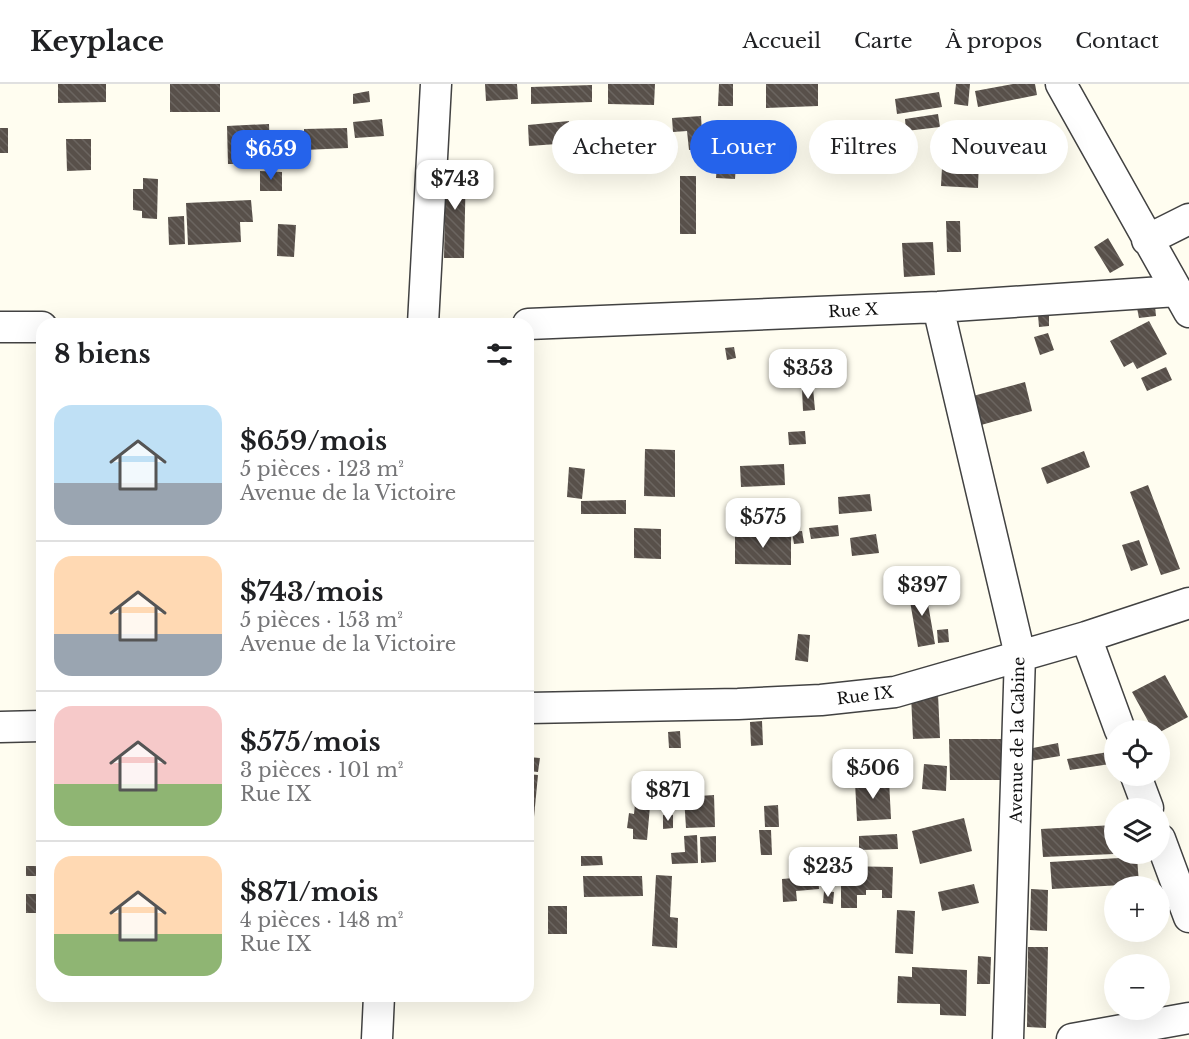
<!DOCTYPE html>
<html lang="fr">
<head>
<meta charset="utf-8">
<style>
  :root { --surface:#fff; --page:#f6f6f6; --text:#202124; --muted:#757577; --line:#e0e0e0; --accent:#2563eb }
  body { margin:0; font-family:"Libre Baskerville",serif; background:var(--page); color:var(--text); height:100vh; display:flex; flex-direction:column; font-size:22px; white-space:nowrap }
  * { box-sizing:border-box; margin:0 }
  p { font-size:20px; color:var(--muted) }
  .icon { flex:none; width:33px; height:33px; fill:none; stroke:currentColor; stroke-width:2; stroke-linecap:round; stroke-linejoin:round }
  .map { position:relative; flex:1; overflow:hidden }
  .side { position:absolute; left:36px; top:234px; width:498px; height:684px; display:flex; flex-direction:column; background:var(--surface); border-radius:18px; box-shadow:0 6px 24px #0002 }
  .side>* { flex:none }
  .top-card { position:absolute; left:552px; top:36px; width:546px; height:54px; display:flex; gap:12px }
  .tools { position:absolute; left:1104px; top:636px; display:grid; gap:12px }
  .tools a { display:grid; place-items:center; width:66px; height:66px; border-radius:50%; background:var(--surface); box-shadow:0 6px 24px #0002; font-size:30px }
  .price { position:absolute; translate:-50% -51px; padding:0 14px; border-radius:12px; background:#fff; color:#222; font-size:20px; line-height:39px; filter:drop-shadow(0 2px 3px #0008) }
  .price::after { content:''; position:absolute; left:50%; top:36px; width:18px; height:14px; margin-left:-9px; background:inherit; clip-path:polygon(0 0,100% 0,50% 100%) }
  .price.current { background:var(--accent); color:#fff }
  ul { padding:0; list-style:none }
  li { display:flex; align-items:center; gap:18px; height:150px; padding:0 18px }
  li+li { border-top:2px solid var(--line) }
  li span { display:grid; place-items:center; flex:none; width:168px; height:120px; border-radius:18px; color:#555 }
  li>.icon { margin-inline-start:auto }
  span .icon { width:72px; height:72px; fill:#fffc; stroke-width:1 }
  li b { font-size:26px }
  h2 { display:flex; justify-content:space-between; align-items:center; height:72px; padding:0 18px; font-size:26px }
  .pill { padding:0 21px; border-radius:27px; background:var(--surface); box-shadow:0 6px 24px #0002; font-size:21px; line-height:54px }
  .pill.current { background:var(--accent); color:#fff }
  header { display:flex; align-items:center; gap:36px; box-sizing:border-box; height:84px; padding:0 30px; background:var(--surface); border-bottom:2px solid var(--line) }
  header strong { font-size:28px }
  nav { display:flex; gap:33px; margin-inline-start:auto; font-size:21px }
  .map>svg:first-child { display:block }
  .building { fill:url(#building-back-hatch) }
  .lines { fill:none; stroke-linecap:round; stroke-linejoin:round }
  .minor-casing { stroke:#424242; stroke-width:33 }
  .minor { stroke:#fff; stroke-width:30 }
  .labels { text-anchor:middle; stroke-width:6; stroke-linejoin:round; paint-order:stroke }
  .street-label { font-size:16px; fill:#0f0f0f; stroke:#fff }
</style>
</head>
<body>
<header>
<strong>Keyplace</strong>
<nav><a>Accueil</a><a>Carte</a><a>À propos</a><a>Contact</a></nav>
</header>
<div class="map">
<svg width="1189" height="955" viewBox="0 0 1189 955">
  <defs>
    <pattern id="building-back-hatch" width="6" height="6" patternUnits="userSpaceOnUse" patternTransform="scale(1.5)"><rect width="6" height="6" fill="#58504a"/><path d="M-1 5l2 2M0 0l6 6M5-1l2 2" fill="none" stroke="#6b6560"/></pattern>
  </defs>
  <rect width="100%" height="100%" fill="#fffdf0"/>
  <path class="building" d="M58,0H106V18L58,19Z
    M170,0H220V28H170Z
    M485,0H517L518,15L486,17Z
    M608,0H655L654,21L608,20Z
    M719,0H733V22H718Z
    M766,0H818V22L766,24Z
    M956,0H970L968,22L954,20Z
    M1013,0H1035L1037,11L978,23L975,7Z
    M592,1V18L531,20V3Z
    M369,7L370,18L353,20V10Z
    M939,8L942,23L897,30L895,15Z
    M938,30L940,43L906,47L905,35Z
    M701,32L703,65L689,66L687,47L673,48L672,34Z
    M382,35L384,52L355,54L353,38Z
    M569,37L571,59L529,62L528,41Z
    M269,40L270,68L249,70L250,80H228L227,42Z
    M0,44H8V69H0Z
    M347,44L348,64L304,66V45Z
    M944,46L972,48L970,73H979L978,104L941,102Z
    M66,55H91V86L67,87Z
    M718,65L737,66L735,95L716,94Z
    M446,81H466L464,174H444Z
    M260,87L282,88V107H260Z
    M680,92H696V150H680Z
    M143,94L158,95L157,135L142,134V127L133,126V105H143Z
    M251,116L253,138H240L241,158L188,161L186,119Z
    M184,132L185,160L169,161L168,133Z
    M946,137H960L961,168H947Z
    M278,140L296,141L294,173L277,172Z
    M1108,154L1124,181L1110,189L1094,163Z
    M933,158L935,191L904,193L902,159Z
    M1155,222L1156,232L1139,234L1137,224Z
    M1038,231H1049V242L1039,243Z
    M1149,237L1167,270L1137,285L1133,278L1124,283L1110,257Z
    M1048,249L1054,266L1040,271L1034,253Z
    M734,263L736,274L727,276L725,264Z
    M1166,283L1172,296L1147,307L1141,294Z
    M1025,298L1032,327L981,341L973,312Z
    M813,304L815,326L803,327L802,305Z
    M805,347L806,360L789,361L788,348Z
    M645,365L675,366V413L644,412Z
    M1084,367L1090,383L1047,400L1041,384Z
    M784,380L785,401L741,403L740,382Z
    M569,383L585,385L582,415L567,413Z
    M1148,401L1180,485L1161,491L1130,408Z
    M870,410L872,427L839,430L838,413Z
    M626,416V430H581V417Z
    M838,441L839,452L811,455L809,444Z
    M634,444L661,445V475L634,474Z
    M802,447L804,459L794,460L792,448Z
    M735,449L791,450V481L735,480Z
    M876,450L879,469L852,472L850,454Z
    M1139,456L1148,481L1131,487L1122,461Z
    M925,503L935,560L918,563L908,506Z
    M948,545L949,558L938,559L937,546Z
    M798,550L810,551L808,578L795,576Z
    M1165,591L1188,633L1160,648L1153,646L1132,608Z
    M938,610L940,654L913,655L911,611Z
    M762,637L763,661L751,662L750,638Z
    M680,647L681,664H669L668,648Z
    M949,655H1003V696H950Z
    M1058,659L1060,672L1030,677L1028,665Z
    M1108,668L1110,680L1070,686L1067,675Z
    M528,673L540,674L538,688L528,687Z
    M924,680L947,682L946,707L922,705Z
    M528,690L538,691L532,754H528Z
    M889,696L891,735L857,737L855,698Z
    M714,711L715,743L686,744L684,713Z
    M635,720L650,722L647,756L633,755V745L627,744L629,729L634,730Z
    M778,721L779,743H765L764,722Z
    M663,731H673V744L663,745Z
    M964,734L972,767L920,780L912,747Z
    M1114,741V770L1043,773L1041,745Z
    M759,746H771L772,771H761Z
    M897,750L898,765L859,766V752Z
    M697,751L698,779L672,780L671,769L685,768L684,752Z
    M716,752V778L701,779L700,753Z
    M581,772H602L603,781L581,782Z
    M1137,773L1139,800L1052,805L1050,778Z
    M26,782H42V792H26Z
    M841,782L893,783L892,814H882V806H866V811H857V824H841Z
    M656,791L672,792L670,833L678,834L677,864L652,862Z
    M583,792H642L643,812L584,813Z
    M818,792L819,805L796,807L797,817L783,818L782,795Z
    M974,800L979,819L942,827L938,808Z
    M1031,805L1048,806L1047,847L1030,846Z
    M824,807L834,808L833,820L823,819Z
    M26,810H42V829H26Z
    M548,822H567V850H548Z
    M897,826L915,827L913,870L895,869Z
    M1028,863H1048L1046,944L1027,943Z
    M978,872L991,873L990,900H977Z
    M912,883L967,886L966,932L940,931V920L897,919L898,892L912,893Z"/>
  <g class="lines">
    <g class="minor-casing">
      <path id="minor" d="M1061,0L1189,228
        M1147,156L1189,135
        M938,223L1020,571L1008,955
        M423,240L436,0
        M528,240L938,223L1177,207
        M0,243H42
        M1086,553L1120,646
        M528,624L738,620L821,616L895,608L1086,553L1189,519
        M0,643L42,642
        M1136,692L1148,724
        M1160,755L1189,833
        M377,955L379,912
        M1072,955L1189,934"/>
    </g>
    <use href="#minor" class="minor"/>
  </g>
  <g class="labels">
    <g class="street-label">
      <text transform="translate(853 226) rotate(-3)" y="6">Rue X</text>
      <text transform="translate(865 611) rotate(-7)" y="6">Rue IX</text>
      <text transform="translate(1017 656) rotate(-89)" y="6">Avenue de la Cabine</text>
    </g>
  </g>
</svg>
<div class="tools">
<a><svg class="icon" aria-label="locate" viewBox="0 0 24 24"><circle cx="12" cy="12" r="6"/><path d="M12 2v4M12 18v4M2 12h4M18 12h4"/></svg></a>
<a><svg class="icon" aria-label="layers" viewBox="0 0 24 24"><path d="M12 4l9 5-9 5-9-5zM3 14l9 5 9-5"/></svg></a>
<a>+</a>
<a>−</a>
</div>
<b class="price current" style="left:271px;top:97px">$659</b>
<b class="price" style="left:455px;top:127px">$743</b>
<b class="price" style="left:808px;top:316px">$353</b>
<b class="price" style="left:763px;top:465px">$575</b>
<b class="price" style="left:922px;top:533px">$397</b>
<b class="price" style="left:873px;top:716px">$506</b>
<b class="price" style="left:668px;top:738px">$871</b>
<b class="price" style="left:828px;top:814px">$235</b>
<div class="top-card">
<a class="pill">Acheter</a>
<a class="pill current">Louer</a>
<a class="pill">Filtres</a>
<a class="pill">Nouveau</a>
</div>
<section class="side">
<h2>8 biens<svg class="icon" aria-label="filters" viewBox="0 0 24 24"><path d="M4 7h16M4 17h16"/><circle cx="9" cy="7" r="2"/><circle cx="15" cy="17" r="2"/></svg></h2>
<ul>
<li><span style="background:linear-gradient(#bfe0f5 65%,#9aa5b1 0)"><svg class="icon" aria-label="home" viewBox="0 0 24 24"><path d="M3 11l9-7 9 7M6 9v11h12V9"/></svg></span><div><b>$659/mois</b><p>5 pièces · 123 m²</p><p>Avenue de la Victoire</p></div></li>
<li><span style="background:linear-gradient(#ffd9b3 65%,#9aa5b1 0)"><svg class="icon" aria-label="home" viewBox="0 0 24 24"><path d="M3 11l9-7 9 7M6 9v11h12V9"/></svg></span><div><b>$743/mois</b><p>5 pièces · 153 m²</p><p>Avenue de la Victoire</p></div></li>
<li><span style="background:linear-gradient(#f6c9c9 65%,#8fb573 0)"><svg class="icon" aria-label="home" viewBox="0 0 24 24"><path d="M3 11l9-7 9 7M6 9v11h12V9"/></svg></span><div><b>$575/mois</b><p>3 pièces · 101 m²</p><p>Rue IX</p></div></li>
<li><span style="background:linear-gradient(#ffd9b3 65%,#8fb573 0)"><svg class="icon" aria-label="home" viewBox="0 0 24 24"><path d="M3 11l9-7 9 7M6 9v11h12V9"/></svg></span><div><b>$871/mois</b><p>4 pièces · 148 m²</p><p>Rue IX</p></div></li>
</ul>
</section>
</div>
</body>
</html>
